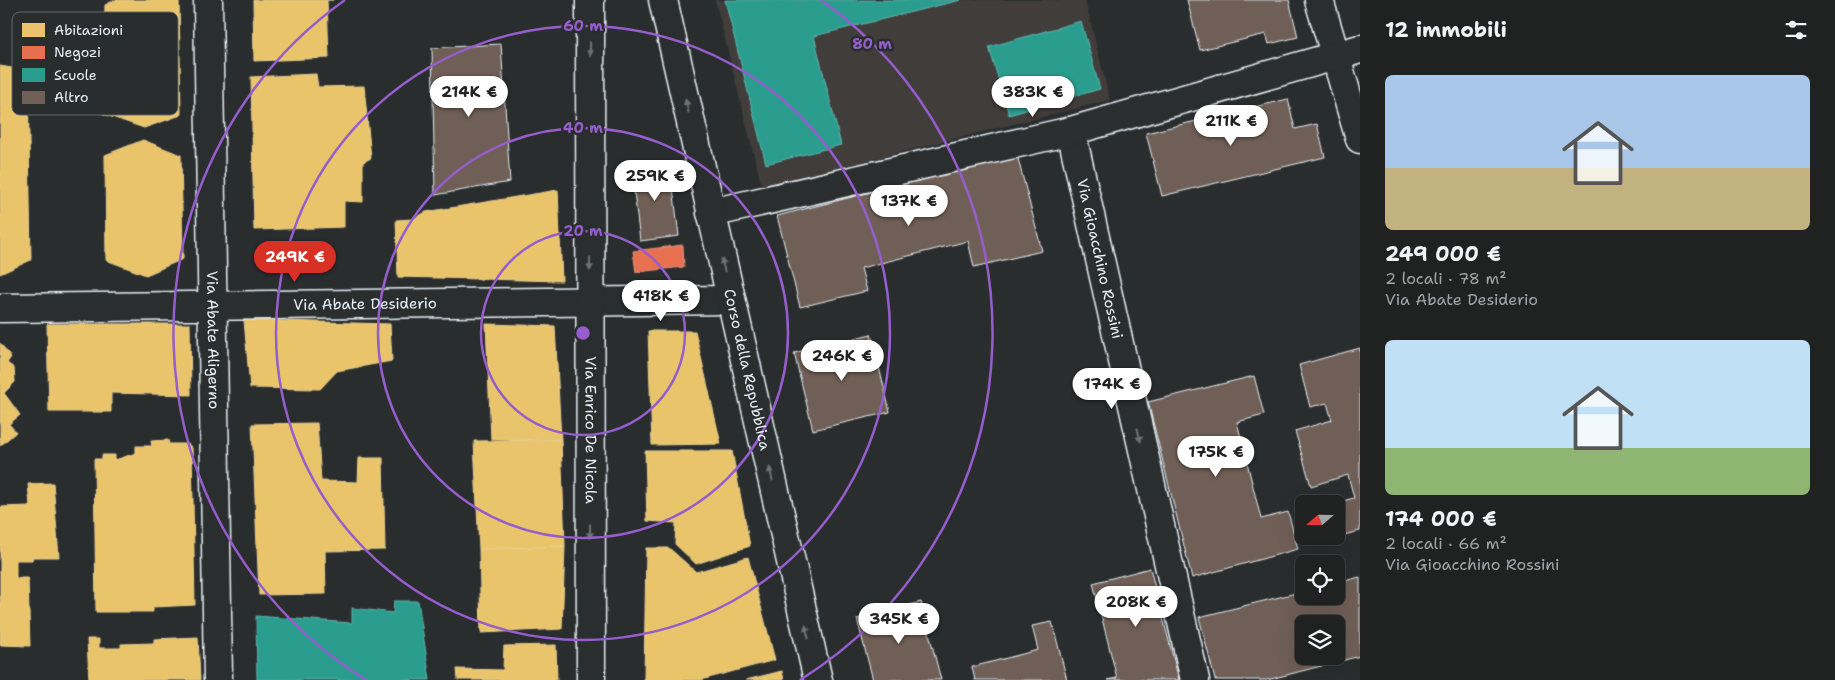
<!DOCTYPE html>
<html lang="it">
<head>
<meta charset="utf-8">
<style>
  :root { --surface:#202222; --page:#2d2f2f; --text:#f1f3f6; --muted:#a2a4a5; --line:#3d3f40; --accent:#d93025 }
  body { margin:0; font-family:"Shantell Sans",sans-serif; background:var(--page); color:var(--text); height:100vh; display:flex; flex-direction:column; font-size:19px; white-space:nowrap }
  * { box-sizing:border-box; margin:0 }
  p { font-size:16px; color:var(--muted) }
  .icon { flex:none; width:28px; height:28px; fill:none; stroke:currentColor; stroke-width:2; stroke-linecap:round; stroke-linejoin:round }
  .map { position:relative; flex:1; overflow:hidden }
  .details { display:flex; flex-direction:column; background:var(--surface); width:475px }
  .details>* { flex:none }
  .needle { width:32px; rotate:250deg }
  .tools { position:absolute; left:1295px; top:495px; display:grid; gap:10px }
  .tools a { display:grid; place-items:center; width:50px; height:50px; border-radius:8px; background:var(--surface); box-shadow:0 5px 20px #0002,0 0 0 1px var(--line); font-size:25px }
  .price { position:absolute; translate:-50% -42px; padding:0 11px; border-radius:18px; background:#fff; color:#222; font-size:16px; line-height:32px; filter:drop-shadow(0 1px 2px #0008) }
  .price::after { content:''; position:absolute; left:50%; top:30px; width:15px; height:11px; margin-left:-8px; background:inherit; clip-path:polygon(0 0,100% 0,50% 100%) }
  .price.on { background:var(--accent); color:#fff }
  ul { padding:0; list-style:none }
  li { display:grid; align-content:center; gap:10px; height:265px; padding:0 25px }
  li span { display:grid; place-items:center; height:155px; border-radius:8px; color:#555 }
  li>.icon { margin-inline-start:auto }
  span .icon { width:90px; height:90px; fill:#fffc; stroke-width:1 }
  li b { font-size:21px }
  h2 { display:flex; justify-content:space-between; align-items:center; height:60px; padding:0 25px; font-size:21px }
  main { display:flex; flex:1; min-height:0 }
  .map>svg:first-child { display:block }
  .built { fill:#3f3c3a }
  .homes { fill:#e9c46a; stroke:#e9d295 }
  .shops { fill:#e76f51; stroke:#e79683 }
  .schools { fill:#2a9d8f; stroke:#63b6ae }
  .building { fill:#6f5f57; stroke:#e8f1f8; fill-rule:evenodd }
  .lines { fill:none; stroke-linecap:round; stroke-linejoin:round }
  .minor-casing { stroke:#e8f1f8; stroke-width:31 }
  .major-casing { stroke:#e8f1f8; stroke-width:31 }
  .minor { stroke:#2a2d2e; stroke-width:28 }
  .major { stroke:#2a2d2e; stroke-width:28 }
  .oneway { fill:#6c7275 }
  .ring { fill:none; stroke:#965dcd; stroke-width:2.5 }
  .labels { text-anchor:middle; stroke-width:5; stroke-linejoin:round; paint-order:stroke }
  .street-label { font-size:15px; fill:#e8f1f8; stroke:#2a2d2e }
  .key { fill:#2a2d2e; stroke:#63686b; stroke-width:1 }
  .key-label { font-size:14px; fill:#e8f1f8 }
  .centre { fill:#965dcd; stroke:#2a2d2e; stroke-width:2.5 }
  .ring-label { font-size:15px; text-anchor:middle; font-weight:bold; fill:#965dcd; stroke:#2a2d2e; stroke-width:5; stroke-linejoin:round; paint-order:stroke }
</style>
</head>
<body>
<main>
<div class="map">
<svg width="1360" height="680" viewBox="0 0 1360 680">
  <rect width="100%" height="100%" fill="#2a2d2e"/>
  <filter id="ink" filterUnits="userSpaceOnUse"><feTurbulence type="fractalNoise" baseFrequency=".02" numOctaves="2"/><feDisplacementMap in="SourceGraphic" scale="10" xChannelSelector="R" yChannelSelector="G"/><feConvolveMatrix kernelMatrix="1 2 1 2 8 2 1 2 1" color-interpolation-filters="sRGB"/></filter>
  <g filter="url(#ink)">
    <path class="built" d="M715,0H1085L1110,100L762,187Z"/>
    <path class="homes" d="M115,0H179L181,115L144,128L103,114L105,5Z
      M253,0H333H327L329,58L254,61Z
      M0,66L24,70V78H28L31,260L0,274Z
      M316,74L318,87L364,86L371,158L363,162V202L344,201V227L254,230L251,77Z
      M143,140L181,155L183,259L146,275L106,260L105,155Z
      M558,190L562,281L398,277L396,220L413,219L426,212Z
      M244,320L390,324L392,361L337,371L320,389L250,388Z
      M47,324H190L191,395L111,393V412H49Z
      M486,324L555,326L561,440L491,439Z
      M648,331H695L721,444L652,445Z
      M0,343L11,357L7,363L14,368L15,382L4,393L20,415L9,424L16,432L0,446Z
      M317,423L321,481L358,482L359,458H383L385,550L325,551L326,594L259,595L252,424Z
      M168,440L169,444H188L192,448L195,605L153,607V612H96L94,459H102V455H115V460L136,453V446H152L151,441Z
      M561,440L565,546L479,549L474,441Z
      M645,451H732L750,546L696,564L675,544L676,523L647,521Z
      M53,483L59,557H33L32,560H16V578H28L30,646L0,645V507L30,506L28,484Z
      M565,546L562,629L481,633L479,549Z
      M646,548H669L696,572L748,557L775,660L701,680H644Z
      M198,637L200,680H89L87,639H99V648H121V644L154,643V639Z
      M556,645L557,680H458L457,669L503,670L504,646Z
      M782,671L784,680H746Z"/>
    <path class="shops" d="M683,245L684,267L636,272L633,251Z"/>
    <path class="schools" d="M725,0H961L814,36L841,145L766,164Z
      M1081,21L1100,89L1009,115L989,47Z
      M394,601H418L430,680H257L256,616L352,623V608L393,613Z"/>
    <path class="building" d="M1187,0H1289L1298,37L1269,44L1266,34L1200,50Z
      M501,44L510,182L435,195L432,48Z
      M1288,99L1295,129L1317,124L1325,157L1162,196L1146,133Z
      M1017,155L1042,251L974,267L968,241L861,268L867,291L800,307L777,216Z
      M670,163L679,236L640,241L631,167Z
      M871,334L890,412L813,430L794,353Z
      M1360,348V531L1344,535L1335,503L1354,498L1348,475L1311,486L1295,431L1332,420L1327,403L1310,407L1299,365Z
      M1254,376L1264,415L1237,422L1261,519L1288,512L1298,549L1192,578L1148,402Z
      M1150,568L1179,680H1107L1117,678L1093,583Z
      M1360,577V656L1267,680H1215L1199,617L1304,591V596H1336V583ZM1304,624H1336V656H1304Z
      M921,602L941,680H873L857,619Z
      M1052,622L1067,680H975L972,667L1038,650L1032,626Z"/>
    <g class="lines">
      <g class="minor-casing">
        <g id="minor">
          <path id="s1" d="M208,0L218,680"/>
          <path d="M1319,0L1360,139"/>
          <path id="s2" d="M1071,131L1195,680"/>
          <path d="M711,213L1071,131L1360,49"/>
          <path id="s3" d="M0,308L731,300"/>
        </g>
      </g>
      <g class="major-casing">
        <g id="major">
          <path id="s4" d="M590,0L591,680"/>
          <path id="s5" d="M663,0L818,680"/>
        </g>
      </g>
      <use href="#minor" class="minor"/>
      <use href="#major" class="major"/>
    </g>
    <defs><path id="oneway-solid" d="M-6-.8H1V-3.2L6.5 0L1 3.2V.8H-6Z" transform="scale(1.25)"/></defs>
    <g class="oneway">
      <use href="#oneway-solid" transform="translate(590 49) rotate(90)"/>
      <use href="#oneway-solid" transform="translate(687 106) rotate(-103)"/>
      <use href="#oneway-solid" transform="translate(590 264) rotate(90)"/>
      <use href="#oneway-solid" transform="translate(723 265) rotate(-103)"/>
      <use href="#oneway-solid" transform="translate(1139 435) rotate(77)"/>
      <use href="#oneway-solid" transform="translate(771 474) rotate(-103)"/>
      <use href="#oneway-solid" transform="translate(590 531) rotate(90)"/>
      <use href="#oneway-solid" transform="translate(807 632) rotate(-103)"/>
    </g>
  </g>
  <g class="ring">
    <circle cx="583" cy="333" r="102"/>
    <circle cx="583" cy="333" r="205"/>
    <circle cx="583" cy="333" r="307"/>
    <path d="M366 680A409 409 0 0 1 345 0M821 0A409 409 0 0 1 800 680"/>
  </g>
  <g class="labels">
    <g class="street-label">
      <text dy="5" stroke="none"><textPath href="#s2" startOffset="131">Via Gioacchino Rossini</textPath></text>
      <text dy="5" stroke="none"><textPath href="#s3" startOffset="365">Via Abate Desiderio</textPath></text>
      <text dy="5" stroke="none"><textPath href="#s1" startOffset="340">Via Abate Aligerno</textPath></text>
      <text dy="5" stroke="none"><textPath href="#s5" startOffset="379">Corso della Repubblica</textPath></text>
      <text dy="5" stroke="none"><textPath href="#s4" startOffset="430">Via Enrico De Nicola</textPath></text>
    </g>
  </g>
  <rect x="12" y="12" width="166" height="103" rx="8" class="key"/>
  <rect x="22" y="23" width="23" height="14" fill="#e9c46a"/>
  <rect x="22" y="46" width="23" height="13" fill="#e76f51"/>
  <rect x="22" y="68" width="23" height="14" fill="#2a9d8f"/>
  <rect x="22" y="91" width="23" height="13" fill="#6f5f57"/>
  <g class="key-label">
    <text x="54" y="35">Abitazioni</text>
    <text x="54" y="57">Negozi</text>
    <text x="54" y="80">Scuole</text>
    <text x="54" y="102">Altro</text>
  </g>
  <circle cx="583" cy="333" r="8" class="centre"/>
  <g class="ring-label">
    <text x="583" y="31">60 m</text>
    <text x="872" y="49">80 m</text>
    <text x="583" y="133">40 m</text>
    <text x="583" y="236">20 m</text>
  </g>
</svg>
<div class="tools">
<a><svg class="needle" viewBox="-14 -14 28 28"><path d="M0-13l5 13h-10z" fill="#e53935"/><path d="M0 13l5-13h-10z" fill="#a2a4a5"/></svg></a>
<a><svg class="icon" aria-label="locate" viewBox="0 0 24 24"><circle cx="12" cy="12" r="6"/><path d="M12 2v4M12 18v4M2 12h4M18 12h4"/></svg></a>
<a><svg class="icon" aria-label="layers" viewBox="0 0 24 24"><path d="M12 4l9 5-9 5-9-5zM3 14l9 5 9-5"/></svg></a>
</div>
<b class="price" style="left:469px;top:118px">214K €</b>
<b class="price" style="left:1033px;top:118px">383K €</b>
<b class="price" style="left:1231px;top:147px">211K €</b>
<b class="price" style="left:655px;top:202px">259K €</b>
<b class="price" style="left:909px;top:227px">137K €</b>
<b class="price on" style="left:295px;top:283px">249K €</b>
<b class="price" style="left:661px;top:322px">418K €</b>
<b class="price" style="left:842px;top:382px">246K €</b>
<b class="price" style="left:1112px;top:410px">174K €</b>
<b class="price" style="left:1216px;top:478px">175K €</b>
<b class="price" style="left:1136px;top:628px">208K €</b>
<b class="price" style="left:899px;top:645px">345K €</b>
</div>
<section class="details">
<h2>12 immobili<svg class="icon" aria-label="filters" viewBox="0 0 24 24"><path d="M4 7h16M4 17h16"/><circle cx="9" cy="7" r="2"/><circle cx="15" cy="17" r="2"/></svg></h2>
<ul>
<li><span style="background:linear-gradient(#a9c7e8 60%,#c2b280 0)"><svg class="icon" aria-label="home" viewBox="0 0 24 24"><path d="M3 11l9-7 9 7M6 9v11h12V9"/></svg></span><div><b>249 000 €</b><p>2 locali · 78 m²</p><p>Via Abate Desiderio</p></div></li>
<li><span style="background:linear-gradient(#bfe0f5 70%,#8fb573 0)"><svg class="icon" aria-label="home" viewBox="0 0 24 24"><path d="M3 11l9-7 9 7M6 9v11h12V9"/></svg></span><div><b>174 000 €</b><p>2 locali · 66 m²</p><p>Via Gioacchino Rossini</p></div></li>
</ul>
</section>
</main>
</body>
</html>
